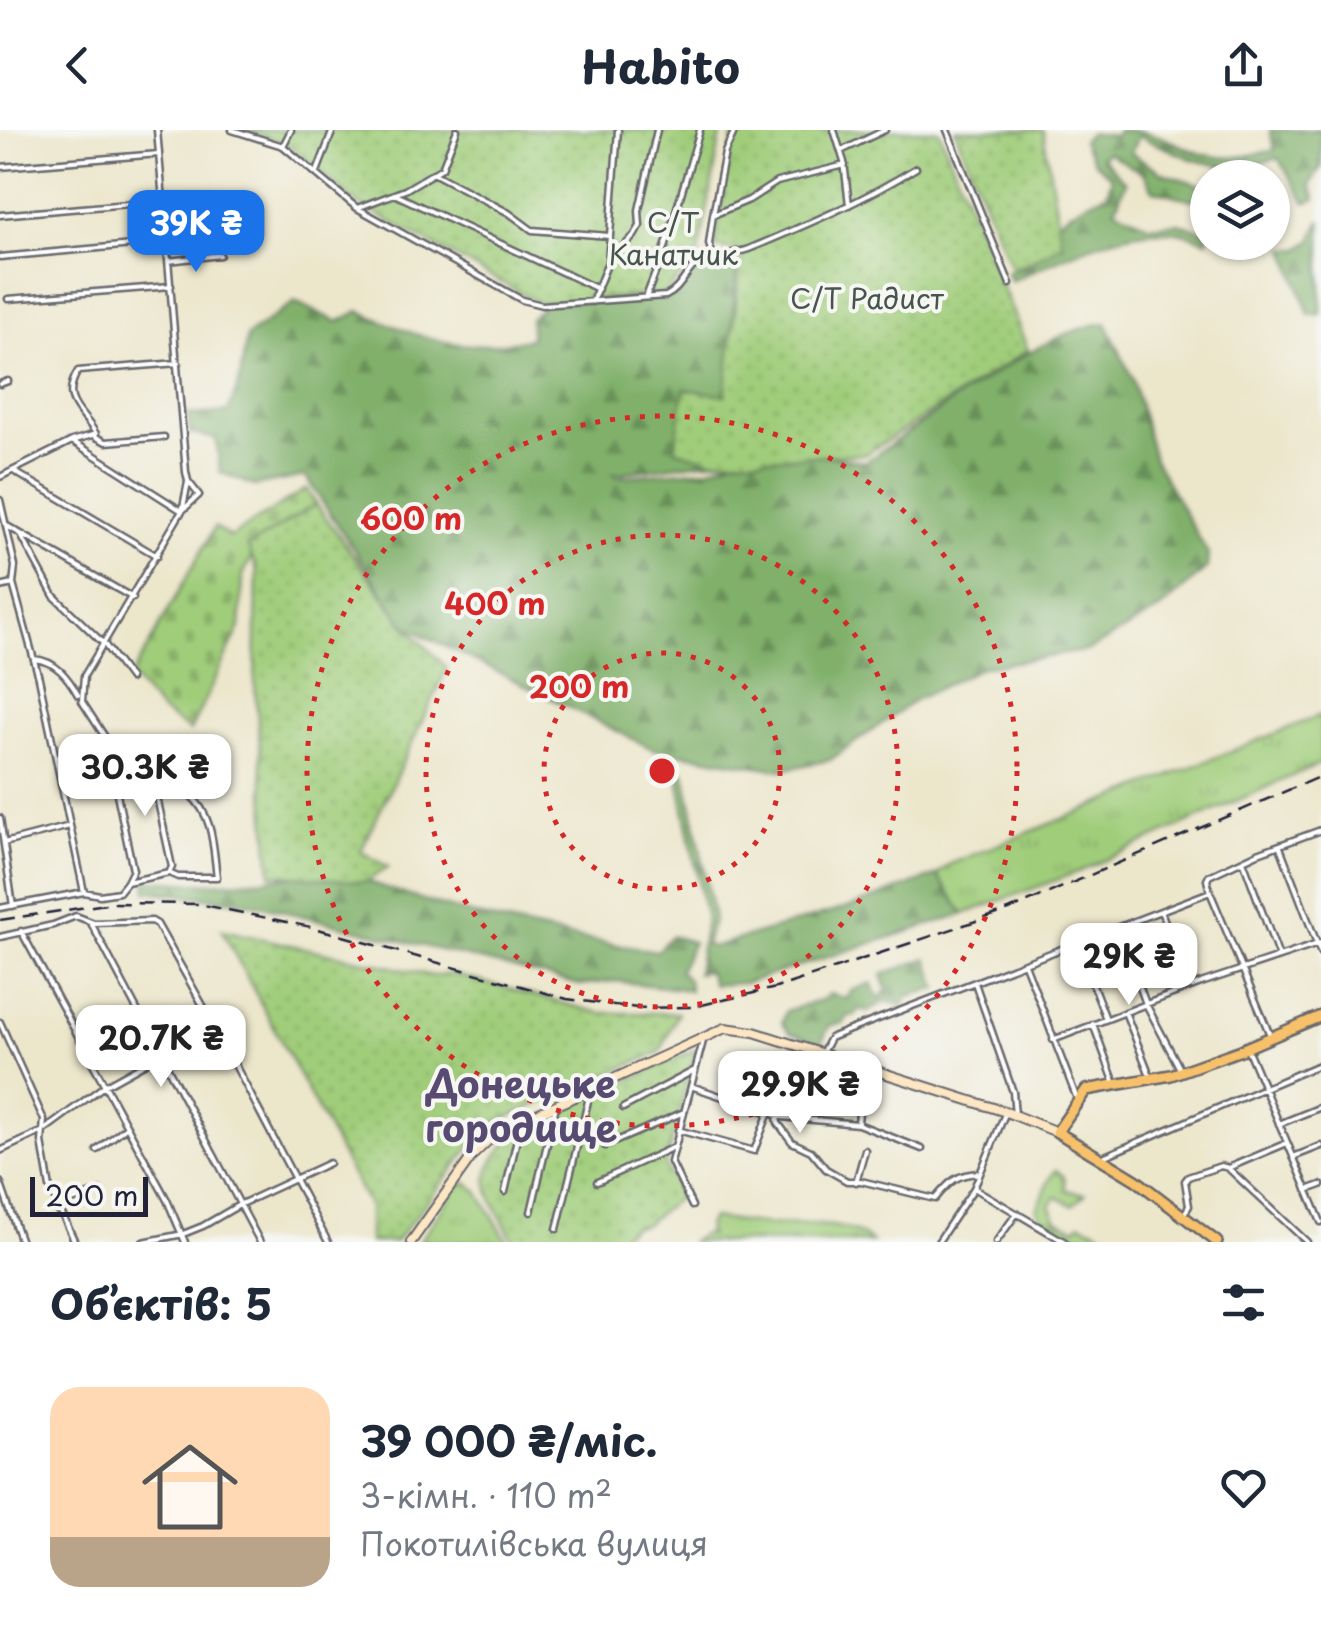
<!DOCTYPE html>
<html lang="uk">
<head>
<meta charset="utf-8">
<style>
  :root { --surface:#fff; --page:#f2f2f3; --text:#1f2937; --muted:#747a83; --accent:#1a73e8 }
  body { margin:0; font-family:"Playpen Sans",sans-serif; background:var(--page); color:var(--text); height:100vh; display:flex; flex-direction:column; font-size:38px; white-space:nowrap }
  * { box-sizing:border-box; margin:0 }
  p { font-size:32px; color:var(--muted) }
  .icon { flex:none; width:55px; height:55px; fill:none; stroke:currentColor; stroke-width:2; stroke-linecap:round; stroke-linejoin:round }
  .map { position:relative; height:1112px; overflow:hidden }
  .side { display:flex; flex-direction:column; background:var(--surface); flex:1 }
  .side>* { flex:none }
  .controls { position:absolute; left:1190px; top:30px; display:grid; gap:20px }
  .controls a { display:grid; place-items:center; width:100px; height:100px; border-radius:50%; background:var(--surface); box-shadow:0 2px 8px #0004; font-size:50px }
  .scale { position:absolute; left:30px; bottom:25px; width:118px; box-sizing:border-box; padding-left:10px; border:5px solid #22223b; border-top:0; font-size:28px; line-height:35px; white-space:nowrap; color:#22223b; -webkit-text-stroke:8px #f6f6f2; paint-order:stroke }
  .price { position:absolute; translate:-50% -85px; padding:0 22px; border-radius:20px; background:#fff; color:#222; font-size:32px; line-height:65px; filter:drop-shadow(0 2px 5px #0008) }
  .price::after { content:''; position:absolute; left:50%; top:60px; width:30px; height:22px; margin-left:-15px; background:inherit; clip-path:polygon(0 0,100% 0,50% 100%) }
  .price.current { background:var(--accent); color:#fff }
  ul { padding:0; list-style:none }
  li { display:flex; align-items:center; gap:30px; height:250px; padding:0 50px }
  li span { display:grid; place-items:center; flex:none; width:280px; height:200px; border-radius:30px; color:#555 }
  li>.icon { margin-inline-start:auto }
  span .icon { width:120px; height:120px; fill:#fffc; stroke-width:1 }
  li b { font-size:42px }
  h2 { display:flex; justify-content:space-between; align-items:center; height:120px; padding:0 50px; font-size:42px }
  header { display:flex; justify-content:space-between; align-items:center; height:130px; padding:0 50px; background:var(--surface); font-size:45px; font-weight:700 }
  .map>svg:first-child { display:block }
  .grass { fill:url(#grass-tufts); stroke:#61785a; stroke-width:2.5 }
  .forest { fill:url(#forest-firs); stroke:#516952; stroke-width:2.5 }
  .cemetery { fill:url(#cemetery-stones); stroke:#61785a; stroke-width:2.5 }
  .garden { fill:url(#garden-dots); stroke:#61785a; stroke-width:2.5 }
  .lines { fill:none; stroke-linecap:round; stroke-linejoin:round }
  .minor-casing { stroke:#69676d; stroke-width:9 }
  .secondary-casing { stroke:#69676d; stroke-width:12 }
  .primary-casing { stroke:#69676d; stroke-width:14 }
  .minor { stroke:#fff; stroke-width:4 }
  .secondary { stroke:#fce6c4; stroke-width:8 }
  .primary { stroke:#f7c06b; stroke-width:9 }
  .rail { stroke:#22223b; stroke-width:2.5; stroke-dasharray:15 8; stroke-linecap:butt }
  .ring { fill:none; stroke:#d62828; stroke-width:5; stroke-dasharray:5 10 }
  .labels { text-anchor:middle; stroke-width:8; stroke-linejoin:round; paint-order:stroke }
  .park-label { font-size:28px; fill:#48554e; stroke:#f6f6f2 }
  .district-label { font-size:38px; font-weight:bold; fill:#574b72; stroke:#f6f6f2 }
  .centre { fill:#d62828; stroke:#f6f6f2; stroke-width:5 }
  .ring-label { font-size:30px; text-anchor:middle; font-weight:bold; fill:#d62828; stroke:#f6f6f2; stroke-width:8; stroke-linejoin:round; paint-order:stroke }
</style>
</head>
<body>
<header><svg class="icon" aria-label="back" viewBox="0 0 24 24"><path d="M15 5l-7 7 7 7"/></svg>Habito<svg class="icon" aria-label="share" viewBox="0 0 24 24"><path d="M12 15V3M7 8l5-5 5 5M5 13v7h14v-7"/></svg></header>
<div class="map">
<svg width="1321" height="1112" viewBox="0 0 1321 1112">
  <defs>
    <pattern id="grass-tufts" width="24" height="20" patternUnits="userSpaceOnUse" patternTransform="scale(2.5)"><rect width="24" height="20" fill="#a0cd7a"/><path d="M3 7l-1-3M5 7V3M7 7l1-3M15 17l-1-3M17 17v-4M19 17l1-3" fill="none" stroke="#8ab06a"/></pattern>
    <pattern id="forest-firs" width="22" height="20" patternUnits="userSpaceOnUse" patternTransform="scale(2.5)"><rect width="22" height="20" fill="#80b06a"/><path d="M5 1l3.5 6h-7zM16 11l3.5 6h-7z" fill="#688f58"/></pattern>
    <pattern id="cemetery-stones" width="16" height="16" patternUnits="userSpaceOnUse" patternTransform="scale(2.5)"><rect width="16" height="16" fill="#a0cd7a"/><path d="M2 7V4a2 2 0 0 1 4 0v3zM10 15v-3a2 2 0 0 1 4 0v3z" fill="#8ab06a"/></pattern>
    <pattern id="garden-dots" width="8" height="8" patternUnits="userSpaceOnUse" patternTransform="scale(2.5)"><rect width="8" height="8" fill="#a0cd7a"/><path d="M2 2h.1M6 6h.1" fill="none" stroke="#8ab06a" stroke-width="1.8" stroke-linecap="round"/></pattern>
  </defs>
  <rect width="100%" height="100%" fill="#f6f6f2"/>
  <filter id="ink" filterUnits="userSpaceOnUse"><feTurbulence type="fractalNoise" baseFrequency=".01" numOctaves="2"/><feDisplacementMap in="SourceGraphic" scale="20" xChannelSelector="R" yChannelSelector="G"/><feConvolveMatrix kernelMatrix="1 2 1 2 8 2 1 2 1" color-interpolation-filters="sRGB"/></filter>
  <filter id="wash" filterUnits="userSpaceOnUse"><feTurbulence type="fractalNoise" baseFrequency=".0048" numOctaves="4" result="noise"/><feDisplacementMap in="SourceGraphic" scale="40" xChannelSelector="R" yChannelSelector="G"/><feGaussianBlur stdDeviation="2.25" result="paint"/><feColorMatrix in="noise" values="0 0 0 0 0 0 0 0 0 0 0 0 0 0 0 0 0 1.4 0 .05"/><feComposite in="paint" operator="in"/></filter>
  <g filter="url(#wash)">
    <rect width="100%" height="100%" fill="#ece6cb"/>
    <path class="grass" d="M1321,585V633L1078,742L964,784L937,745L950,734Z
      M1056,1040L1064,1047L1066,1060L1085,1064L1073,1075L1056,1067L1050,1075L1057,1090L1075,1098L1081,1093L1107,1105L1105,1112L1067,1102L1049,1090L1040,1089L1037,1078C1045,1065 1046,1051 1056,1040Z
      M467,1053L477,1060L508,1112H419L458,1055Z
      M712,1088C729,1090 745,1093 761,1094C798,1097 842,1087 872,1112H689L706,1103L709,1105L707,1095Z"/>
    <path class="forest" d="M1118,0C1159,0 1166,12 1202,24C1226,31 1250,26 1274,20L1270,0H1321V37L1310,54L1316,69L1306,73L1278,28L1236,39L1194,30L1138,6L1131,23L1163,43L1207,57V74L1153,60L1144,44L1107,22L1101,27L1126,52L1115,79L1150,96L1178,93L1207,102V111C1198,108 1187,103 1177,102C1123,95 1059,129 1011,151L1006,142L1034,133C1047,94 1068,79 1107,64L1112,47L1094,32L1082,11L1089,3L1115,6Z
      M1321,90V184L1309,185L1286,119H1300L1312,110Z
      M703,127L737,131L727,270L726,329L614,344L619,347L707,339L773,316L865,332C920,296 1045,197 1106,193L1132,248L1154,329L1208,424L1207,438L1162,478L1089,520L982,537L915,570L830,630L781,640L653,619L405,496L305,346L254,356L220,342L216,309L190,303L188,285L228,282L239,253L247,206L295,172L338,192L359,181C420,208 464,226 531,208L530,189L546,173L669,168Z
      M676,638L685,643L714,788L707,810L702,809L706,790Z
      M340,741C441,781 549,806 657,821L671,806L693,812L679,841L688,849L689,860L614,851L580,855L251,773L147,761L146,752C165,748 180,753 200,753C247,752 293,747 340,741Z
      M937,745L964,784L745,853L713,855L708,841L697,843L702,812L712,817L853,776Z
      M927,828L938,858L908,866L903,876L886,871L868,881L858,879L855,885L846,887L844,893L830,895L821,913L790,903L782,893L786,881L822,870L830,864L847,869L851,861L871,853L879,869L887,859L882,845Z"/>
    <path class="cemetery" d="M306,359L316,374L249,417L252,426L243,445L240,497L190,601L161,581L131,547L215,397L230,407Z"/>
    <path class="garden" d="M244,0H722L699,123L665,164L539,173L358,74L287,14Z
      M734,0H939L1028,220L866,324L711,330L675,319L684,259L725,265L742,122L715,117Z
      M955,0H1043L1062,115L1012,140Z
      M316,374L405,496L447,538L361,721L388,737L366,752L271,744L255,557L257,441L248,417Z
      M222,800L433,846L452,844L600,883H678L660,922L487,996L395,1112H369V1077Z
      M696,919L665,1035L682,1065L644,1095L632,1097L613,1112H514C486,1057 469,1046 522,999Z"/>
  </g>
  <g filter="url(#ink)">
    <g class="lines">
      <g class="minor-casing">
        <path id="minor" d="M232,0L283,16L357,78L522,170L542,175L666,166C681,159 685,143 697,133C710,124 734,125 749,119C806,95 863,71 916,38
          M834,0L844,32L849,75
          M947,0L1010,154
          M283,16L291,0
          M841,21L885,0
          M0,37L159,24
          M317,42L333,0
          M433,43L509,83L532,100L609,106
          M394,64L598,159
          M357,78L405,60L442,38L457,0
          M0,85L163,71
          M713,85L725,22L735,0
          M0,127L166,112
          M714,129L709,114L713,85L749,70L777,52L845,35
          M168,131L220,125
          M608,132L634,106L640,96L639,80L657,0
          M646,167L666,115L700,0
          M8,169L171,156
          M592,172L608,132L618,0
          M0,254L8,251
          M96,307L106,312L164,307
          M72,311L182,381
          M15,342L157,426
          M0,347L72,311L96,304C84,282 59,272 78,241L178,233
          M0,370L15,436L13,454L39,548L84,762
          M183,377L188,352
          M7,396L133,468
          M21,405L54,466L105,515L130,549
          M0,457L13,454
          M34,529C56,531 68,547 78,565
          M82,571L84,546L182,381L199,365L188,351L186,342L157,0
          M83,573L105,607L133,740L127,752
          M151,639L172,737L170,741
          M0,688L13,776
          M4,713L70,696
          M1280,717L1321,824
          M1244,733L1279,827
          M1210,762L1270,905
          M0,778L84,762L100,765L119,762L127,752L169,743L178,747H217C213,718 214,686 190,665L119,616L56,628
          M1161,781L1189,856
          M91,793L260,1112
          M1118,797L1146,874L1180,939
          M21,801L167,1070L185,1112
          M0,807L53,795L76,786L94,793L152,791L157,794L214,895L328,1112
          M1077,814L1106,889
          M1025,834L1077,969
          M975,853L1013,962L1015,985
          M1125,882L1151,948
          M0,892L44,990L42,1012L50,1058L75,1112
          M1093,894L1114,951
          M1053,910L1201,853L1321,813
          M1247,918L1321,1092
          M822,923L830,908L847,901L1210,762L1207,750L1209,746L1258,723L1321,700
          M691,956L781,987L858,994L922,1019
          M623,978L695,940
          M777,986L778,993L792,1012L811,1021L826,1039L847,1051H861L935,1069C950,1051 957,1044 980,1043
          M858,992L860,974L875,940
          M1279,994L1321,977
          M678,1000L754,1021L769,982L774,955
          M605,1016L684,982
          M97,1020L126,997
          M0,1021L43,1001L104,956L214,895
          M1105,1026L1321,934
          M1293,1027L1321,1016
          M1228,1038L1307,1112
          M0,1052L21,1112
          M597,1052L674,1017
          M856,1052L865,1020
          M974,1058L1065,1112
          M1307,1060L1321,1055
          M505,1062L521,991
          M692,1076L671,1032L703,911
          M59,1082L66,1073L100,1061
          M531,1082L555,980
          M1183,1086L1189,1076L1185,1051L1188,1047L1221,1036L1228,1038L1287,1013
          M557,1099L590,963
          M143,1112L183,1104L203,1096L241,1074L329,1033
          M938,1112L974,1058L1005,984
          M996,1112L1017,1083"/>
      </g>
      <g class="secondary-casing">
        <path id="secondary" d="M411,1112L473,1025L497,1002L725,898L754,902L1006,982L1057,1002"/>
      </g>
      <g class="primary-casing">
        <path id="primary" d="M1217,1112L1136,1050L1057,1002L1086,960L1171,945L1241,920L1321,886"/>
      </g>
      <use href="#minor" class="minor"/>
      <use href="#secondary" class="secondary"/>
      <use href="#primary" class="primary"/>
      <path class="rail" d="M0,790L113,773L199,774L311,797L567,869L637,878L693,877L776,858L1009,780L1321,646"/>
    </g>
  </g>
  <g class="ring">
    <circle cx="662" cy="641" r="118"/>
    <circle cx="662" cy="641" r="236"/>
    <circle cx="662" cy="641" r="355"/>
  </g>
  <g class="labels">
    <g class="park-label">
      <text x="673" y="103">С/Т<tspan x="673" dy="32">Канатчик</tspan></text>
      <text x="867" y="179">С/Т Радист</text>
    </g>
    <g class="district-label">
      <text x="521" y="968">Донецьке<tspan x="521" dy="44">городище</tspan></text>
    </g>
  </g>
  <circle cx="662" cy="641" r="15" class="centre"/>
  <g class="ring-label">
    <text x="411" y="400">600 m</text>
    <text x="495" y="485">400 m</text>
    <text x="579" y="568">200 m</text>
  </g>
</svg>
<div class="controls">
<a><svg class="icon" aria-label="layers" viewBox="0 0 24 24"><path d="M12 4l9 5-9 5-9-5zM3 14l9 5 9-5"/></svg></a>
</div>
<div class="scale">200 m</div>
<b class="price current" style="left:196px;top:145px">39K ₴</b>
<b class="price" style="left:145px;top:689px">30.3K ₴</b>
<b class="price" style="left:1129px;top:878px">29K ₴</b>
<b class="price" style="left:161px;top:960px">20.7K ₴</b>
<b class="price" style="left:800px;top:1006px">29.9K ₴</b>
</div>
<section class="side">
<h2>Об’єктів: 5<svg class="icon" aria-label="filters" viewBox="0 0 24 24"><path d="M4 7h16M4 17h16"/><circle cx="9" cy="7" r="2"/><circle cx="15" cy="17" r="2"/></svg></h2>
<ul>
<li><span style="background:linear-gradient(#ffd9b3 75%,#b9a48a 0)"><svg class="icon" aria-label="home" viewBox="0 0 24 24"><path d="M3 11l9-7 9 7M6 9v11h12V9"/></svg></span><div><b>39 000 ₴/міс.</b><p>3-кімн. · 110 m²</p><p>Покотилівська вулиця</p></div><svg class="icon" aria-label="heart" viewBox="0 0 24 24"><path d="M12 20l-8-8c-3-5 5-10 8-4 3-6 11-1 8 4z"/></svg></li>
</ul>
</section>
</body>
</html>
